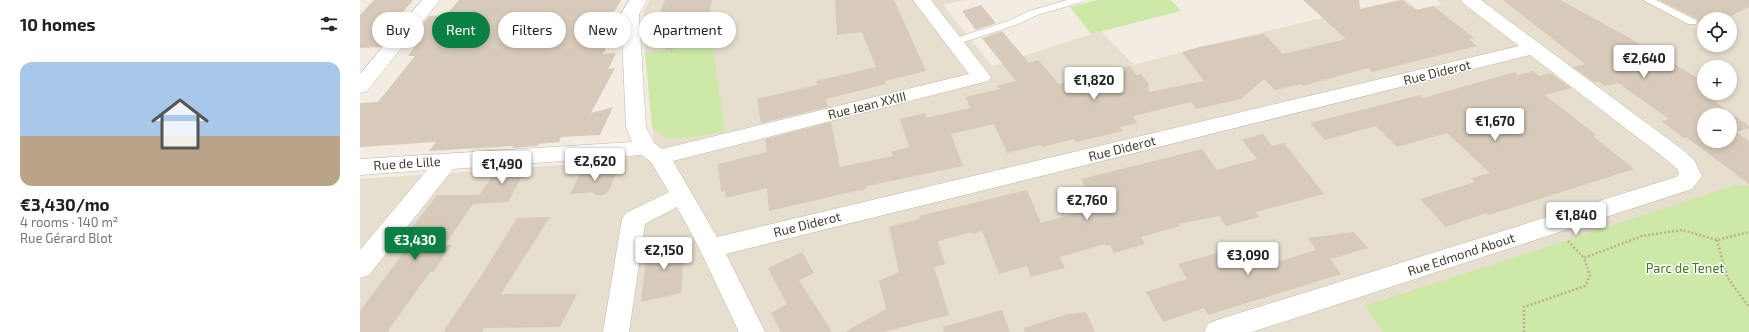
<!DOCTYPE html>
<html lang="en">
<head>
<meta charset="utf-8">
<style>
  :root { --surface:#fff; --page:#f2f2f2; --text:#222; --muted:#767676; --accent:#0b8043 }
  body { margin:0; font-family:"Exo 2",sans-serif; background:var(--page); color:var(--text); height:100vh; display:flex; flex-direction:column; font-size:15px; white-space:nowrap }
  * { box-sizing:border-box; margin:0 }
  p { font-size:13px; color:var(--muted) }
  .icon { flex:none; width:22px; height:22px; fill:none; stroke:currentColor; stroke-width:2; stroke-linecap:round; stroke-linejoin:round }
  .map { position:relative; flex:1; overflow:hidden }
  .details { display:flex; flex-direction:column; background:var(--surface); width:360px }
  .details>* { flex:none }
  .guide { position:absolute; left:12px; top:12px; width:380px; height:36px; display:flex; gap:8px }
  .buttons { position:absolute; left:1337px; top:12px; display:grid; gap:8px }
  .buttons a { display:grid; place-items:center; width:40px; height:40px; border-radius:50%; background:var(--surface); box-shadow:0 2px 6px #0003; font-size:20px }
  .price { position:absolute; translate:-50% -34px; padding:0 9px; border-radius:4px; background:#fff; color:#222; font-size:13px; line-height:26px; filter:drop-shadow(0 1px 2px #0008) }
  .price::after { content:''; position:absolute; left:50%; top:24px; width:12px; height:9px; margin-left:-6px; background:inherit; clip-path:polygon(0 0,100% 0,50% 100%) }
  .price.on { background:var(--accent); color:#fff }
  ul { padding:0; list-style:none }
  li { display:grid; align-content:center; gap:8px; height:212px; padding:0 20px }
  li span { display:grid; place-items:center; height:124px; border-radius:12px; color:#555 }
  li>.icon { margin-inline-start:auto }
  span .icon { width:72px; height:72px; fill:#fffc; stroke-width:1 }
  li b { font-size:17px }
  h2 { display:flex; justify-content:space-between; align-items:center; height:48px; padding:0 20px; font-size:17px }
  .chip { padding:0 14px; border-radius:18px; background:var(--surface); box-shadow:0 2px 6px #0003; font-size:14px; line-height:36px }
  .chip.on { background:var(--accent); color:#fff }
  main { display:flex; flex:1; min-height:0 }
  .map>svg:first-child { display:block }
  .residential { fill:#e6decf; fill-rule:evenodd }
  .green { fill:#cee9a7 }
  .building { fill:#d7caba; fill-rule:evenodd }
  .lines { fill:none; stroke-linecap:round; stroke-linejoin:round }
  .service-casing { stroke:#c0b6a7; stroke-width:1 }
  .minor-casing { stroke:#c0b6a7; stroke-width:1 }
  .path { stroke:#c0af95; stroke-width:2.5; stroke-dasharray:2 2; stroke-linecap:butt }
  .service { fill:#fff; fill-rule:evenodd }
  .minor { fill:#fff; fill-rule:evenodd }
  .labels { text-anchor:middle; stroke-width:3; stroke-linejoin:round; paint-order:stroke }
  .street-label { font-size:13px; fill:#433c32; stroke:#fff }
  .park-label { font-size:13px; fill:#477724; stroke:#fff }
</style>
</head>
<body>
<main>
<section class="details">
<h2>10 homes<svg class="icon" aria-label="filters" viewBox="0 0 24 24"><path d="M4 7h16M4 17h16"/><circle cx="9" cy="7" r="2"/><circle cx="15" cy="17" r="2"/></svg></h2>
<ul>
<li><span style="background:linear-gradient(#a9c7e8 60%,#b9a48a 0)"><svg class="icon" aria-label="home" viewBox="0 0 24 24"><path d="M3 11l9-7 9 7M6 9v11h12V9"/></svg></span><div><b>€3,430/mo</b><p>4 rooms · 140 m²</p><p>Rue Gérard Blot</p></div></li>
</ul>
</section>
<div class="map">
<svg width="1389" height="332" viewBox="0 0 1389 332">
  <rect width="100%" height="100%" fill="#f2ece2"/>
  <path class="residential" d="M290,0H605L583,5L632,66L741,31L774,65L853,44L1038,0H1046L1058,10L1082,4L1077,0H1389V332H0V179L262,161L294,144L283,31L284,11ZM1344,19H1370V45H1344ZM1344,67H1370V93H1344ZM1344,115H1370V141H1344Z"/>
  <path class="green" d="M738,0H811L821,11L731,34L710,7Z
    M352,44L365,131L340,136L309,139L292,128L285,53Z
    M1376,185L1389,186V332H1023L1005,306Z"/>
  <path class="building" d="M14,0H53L38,18H45L21,47L0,48V15Z
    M99,0H261L246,26L258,25L243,54L256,53L248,69L255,68L231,113L253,107L240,135L201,137L199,142L179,144L177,146L152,148L154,146L69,151L76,142L0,147V103L18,102L55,56H48L57,44L46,45L69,16L86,15Z
    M305,0H352L345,45L305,50L311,27L294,29Z
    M475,0H534L566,71L525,81L526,84L466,99L468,107L401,123L397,99L457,85L456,81L516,67L502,32L477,35Z
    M943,0H999L1000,9L1042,0L1056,10L1073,6L1114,38L1109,39L1117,46L1012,72L1008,68L942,86L941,84L915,90L904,79L881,99L836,109L831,102L773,116L777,123L760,127L763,131L716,142L714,139L682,147L681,145L647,153L634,124L591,134L603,166L507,186L503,191L500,190L409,211L407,188L366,198L365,191L361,192L358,164L407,152L405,139L471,122L480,167L533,156L531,152L549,147L540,119L565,113L566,118L610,108L606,97L640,89L637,86L656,81L622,38L642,31L669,63L678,60L699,84L770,66L776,75L781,74L788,83L789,92L844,81L822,52L839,47L904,34L923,54L986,39Z
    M1143,0H1200L1266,36L1344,82V94L1389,126V128L1376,132L1389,141V184L1326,137L1324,138L1301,121L1309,119L1258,83L1245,86L1238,81L1234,82L1213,67L1225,64ZM1344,115H1370V141H1344Z
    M1299,0H1389V7L1365,19H1344V25L1338,22L1337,19Z
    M621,5L636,23L616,30L602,11Z
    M1173,71L1179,76L1190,73L1211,88L1185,95L1236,135L1233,136L1274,169L1145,210L1128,215L1126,213L1086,227L1060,199L1115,182L1111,178L1130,173L1087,133L1037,147L1016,126L965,140L950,123L1060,95L1063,98L1155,72L1158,75Z
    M903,134L912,146L924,143L964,194L895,212L899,217L866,226L859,216L819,224L820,226L781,237L785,244L754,253L750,245L746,246L745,244L700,257L705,268L671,277L667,266L639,274L622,231L612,234V232L578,241L585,264L574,267L589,315L524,332H485L526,309L519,281L539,272L529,227L560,219L559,216L667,190L681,223L721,212L718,208L733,204L721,179L842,149L857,170L897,159L882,140Z
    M168,165L148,202L113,204L139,167Z
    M258,168L249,191L243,195H236L233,192L210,194L220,174L223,171Z
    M77,195H119L85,245H92L73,272H70L27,332H0V311L53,240H42Z
    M190,217L141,294H217L200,327L124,328L122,332H83L123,273L157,218Z
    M994,232L1008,248L970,259L981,274L848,315L844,308L803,322L786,292L827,279L818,264L896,242L911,264L956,250L948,238Z
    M325,239L321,293L281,302L287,249Z
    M442,252L454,273L439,280L472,332H421L411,313L427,304L408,268Z
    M642,310L650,332H584L583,327Z
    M726,312L735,332H665L664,328L708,314Z"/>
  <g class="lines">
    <g class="service-casing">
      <path id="service" d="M707,0H723L722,2L677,15L656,25L598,44H590L589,42L590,40L648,21L669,11Z
        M1283,0H1296L1336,20L1337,22L1336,24H1328Z"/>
    </g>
    <g class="minor-casing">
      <path id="minor" d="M62,0H80L7,91L0,93V74Z
        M269,0H287L279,14L286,127L294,143L302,149L609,74L553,0H571L631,77L628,81L313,161L357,237L1159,46L1104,4L1101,0H1121L1323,150L1334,160L1342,176L1332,189L892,332H844L848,324L857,320L1316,177L1319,174L1317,169L1307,160L1170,55L366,254L405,332H379L339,248L317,207L285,224L269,332H243L262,219L266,213L309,192L291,162L282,155L93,169L9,275L0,278V250L67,170L0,175V159L272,142L266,127L261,14Z"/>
    </g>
    <path class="path" d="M1357,240L1367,277L1389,307
      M1208,241L1224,258
      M1164,332V307L1225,286L1230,276L1224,258L1282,236L1322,230L1357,240L1389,232"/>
    <use href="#service" class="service"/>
    <use href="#minor" class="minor"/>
  </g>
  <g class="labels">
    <g class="street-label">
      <text transform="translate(1077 72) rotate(-14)" y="5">Rue Diderot</text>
      <text transform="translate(507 105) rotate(-14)" y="5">Rue Jean XXIII</text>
      <text transform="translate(762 148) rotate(-14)" y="5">Rue Diderot</text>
      <text transform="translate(47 163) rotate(-4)" y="5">Rue de Lille</text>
      <text transform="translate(447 224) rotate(-14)" y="5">Rue Diderot</text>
      <text transform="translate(1101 254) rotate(-18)" y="5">Rue Edmond About</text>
    </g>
    <g class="park-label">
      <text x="1325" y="273">Parc de Tenet</text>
    </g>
  </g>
</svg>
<div class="buttons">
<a><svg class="icon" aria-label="locate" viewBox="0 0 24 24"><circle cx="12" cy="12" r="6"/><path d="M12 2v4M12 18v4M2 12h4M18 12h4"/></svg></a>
<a>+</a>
<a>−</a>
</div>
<b class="price" style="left:1284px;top:79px">€2,640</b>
<b class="price" style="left:734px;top:101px">€1,820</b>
<b class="price" style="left:1135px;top:142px">€1,670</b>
<b class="price" style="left:235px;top:182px">€2,620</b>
<b class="price" style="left:142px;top:185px">€1,490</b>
<b class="price" style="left:727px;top:221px">€2,760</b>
<b class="price" style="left:1216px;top:236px">€1,840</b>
<b class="price on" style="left:55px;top:261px">€3,430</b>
<b class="price" style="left:304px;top:271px">€2,150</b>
<b class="price" style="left:888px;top:276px">€3,090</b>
<div class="guide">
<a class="chip">Buy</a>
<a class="chip on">Rent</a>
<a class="chip">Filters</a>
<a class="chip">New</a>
<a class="chip">Apartment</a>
</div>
</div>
</main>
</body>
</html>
